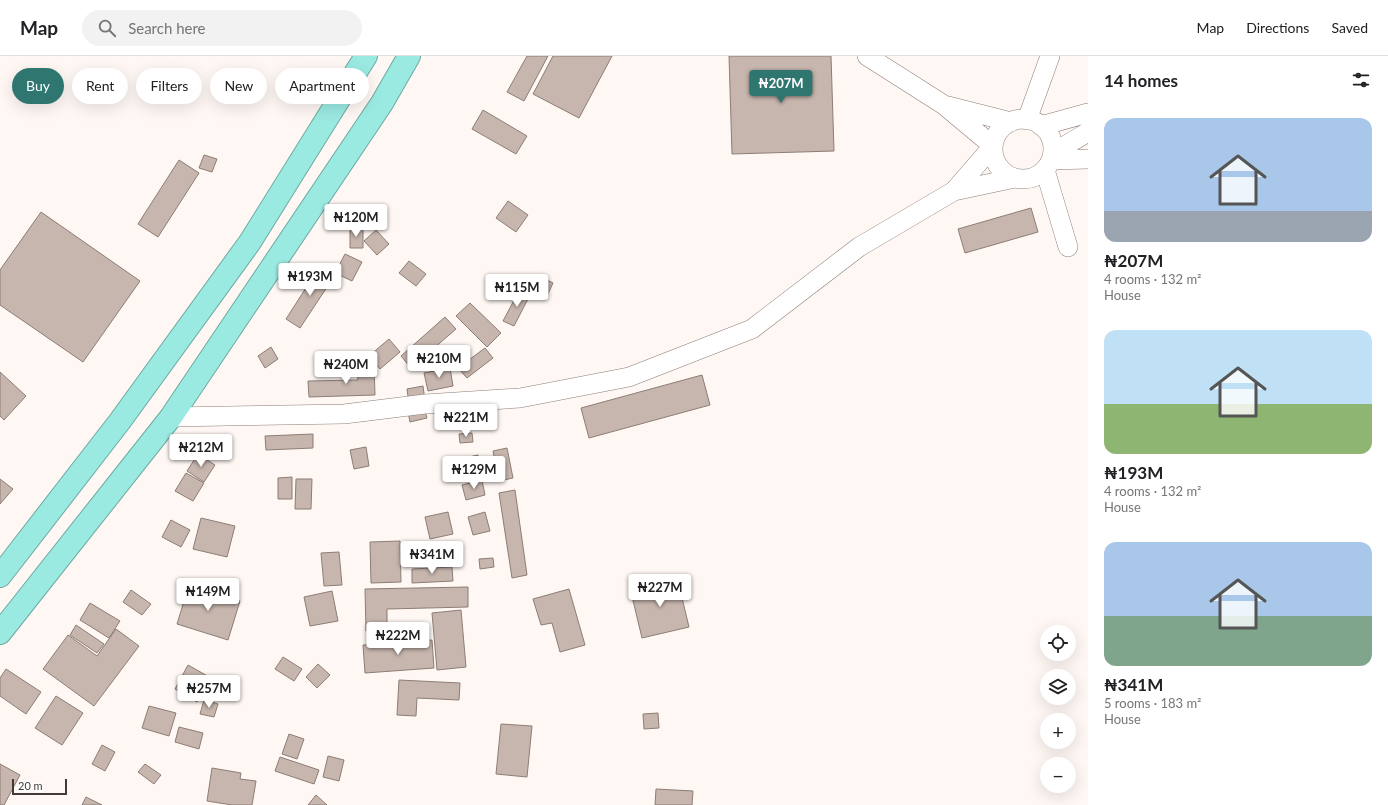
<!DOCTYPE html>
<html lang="en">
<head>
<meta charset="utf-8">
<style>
  :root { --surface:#fff; --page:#f2f2f2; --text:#202124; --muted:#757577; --line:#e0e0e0; --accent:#2e766f }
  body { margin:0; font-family:Lato,sans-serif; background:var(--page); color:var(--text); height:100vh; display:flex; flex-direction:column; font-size:15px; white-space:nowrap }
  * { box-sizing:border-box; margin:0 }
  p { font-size:13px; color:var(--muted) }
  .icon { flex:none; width:22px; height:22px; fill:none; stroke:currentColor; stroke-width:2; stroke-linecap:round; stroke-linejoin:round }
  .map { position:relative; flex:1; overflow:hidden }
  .details { display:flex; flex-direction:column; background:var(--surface); width:300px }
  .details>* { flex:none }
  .banner { position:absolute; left:12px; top:12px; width:380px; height:36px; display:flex; gap:8px }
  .buttons { position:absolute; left:1040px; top:569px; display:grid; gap:8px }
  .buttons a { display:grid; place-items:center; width:36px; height:36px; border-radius:50%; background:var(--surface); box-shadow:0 4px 16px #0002; font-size:20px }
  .scale { position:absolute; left:12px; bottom:10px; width:55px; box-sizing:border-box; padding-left:4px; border:2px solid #413a37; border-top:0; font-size:11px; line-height:14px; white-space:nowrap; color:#413a37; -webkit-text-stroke:3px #fff; paint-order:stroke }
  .price { position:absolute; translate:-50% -34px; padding:0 9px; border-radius:4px; background:#fff; color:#222; font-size:13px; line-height:26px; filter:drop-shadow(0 1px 2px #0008) }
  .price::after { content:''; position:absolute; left:50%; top:24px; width:12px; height:9px; margin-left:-6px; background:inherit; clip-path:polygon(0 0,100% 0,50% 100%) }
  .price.on { background:var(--accent); color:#fff }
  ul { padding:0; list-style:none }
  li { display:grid; align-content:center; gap:8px; height:212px; padding:0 16px }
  li span { display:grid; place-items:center; height:124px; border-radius:12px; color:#555 }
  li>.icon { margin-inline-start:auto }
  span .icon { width:72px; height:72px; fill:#fffc; stroke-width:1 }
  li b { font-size:17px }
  h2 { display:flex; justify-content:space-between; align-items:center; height:48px; padding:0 16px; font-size:17px }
  .chip { padding:0 14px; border-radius:18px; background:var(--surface); box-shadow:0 4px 16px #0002; font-size:14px; line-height:36px }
  .chip.on { background:var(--accent); color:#fff }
  header { display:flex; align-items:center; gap:24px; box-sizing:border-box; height:56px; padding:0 20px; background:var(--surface); border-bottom:1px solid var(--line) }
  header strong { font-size:19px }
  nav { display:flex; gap:22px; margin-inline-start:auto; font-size:14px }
  .search { width:280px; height:36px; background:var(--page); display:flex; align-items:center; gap:10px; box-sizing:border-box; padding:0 14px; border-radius:22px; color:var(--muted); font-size:15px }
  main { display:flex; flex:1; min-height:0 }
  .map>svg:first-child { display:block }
  .building { fill:#c7b6ae; stroke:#8c7d75 }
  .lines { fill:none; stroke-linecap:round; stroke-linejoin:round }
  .minor-casing { stroke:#8d7e76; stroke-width:20 }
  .trunk-casing { stroke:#6ba9a1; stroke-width:24 }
  .minor { stroke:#fff; stroke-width:19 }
  .trunk { stroke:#9beae2; stroke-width:22 }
</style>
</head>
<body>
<header>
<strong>Map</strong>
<div class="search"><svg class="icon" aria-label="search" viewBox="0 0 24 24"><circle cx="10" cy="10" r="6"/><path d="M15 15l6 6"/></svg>Search here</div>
<nav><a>Map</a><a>Directions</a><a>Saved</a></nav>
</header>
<main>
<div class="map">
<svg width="1088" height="749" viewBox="0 0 1088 749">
  <rect width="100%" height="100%" fill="#fef7f3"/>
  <path class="building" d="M527,0H548L524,45L507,36Z
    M553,0H612L579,62L533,38Z
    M729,0H831L834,95L732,98Z
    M483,54L527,80L516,98L472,73Z
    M204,99L217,103L212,116L199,112Z
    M179,104L199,117L158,181L138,168Z
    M508,145L528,159L516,176L496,162Z
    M1031,152L1038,176L965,197L958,173Z
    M41,156L140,225L83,306L0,249V214Z
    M350,173H363V192H350Z
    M376,174L389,188L377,199L364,185Z
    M345,198L362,206L352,225L335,217Z
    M409,205L426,218L416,230L399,217Z
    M320,210L335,219L300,272L286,263Z
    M537,219L553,227L545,244L528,236Z
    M520,233L530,239L514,270L503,265Z
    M470,247L501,277L487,291L456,260Z
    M445,261L456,273L411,312L401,300Z
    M389,283L400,296L380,313L369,300Z
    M271,291L278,303L265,312L258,300Z
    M485,292L493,302L467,322L458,312Z
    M357,310H374L375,339L309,341L308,325L358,324Z
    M450,312L453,330L428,335L424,317Z
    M0,316L26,340L4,364L0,360Z
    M702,319L710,349L589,382L581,352Z
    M423,330L425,345L409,348L407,333Z
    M423,347L427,362L410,366L407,351Z
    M472,377L473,386L460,387L459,378Z
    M313,378V392L266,394L265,380Z
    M366,391L369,410L354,413L350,394Z
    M507,392L513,422L499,425L493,395Z
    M198,398L215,409L204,426L187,415Z
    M478,399L482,420L464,424L459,403Z
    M186,417L204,427L193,445L175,435Z
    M292,421V443H278V422Z
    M0,423L13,433L0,448Z
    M296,423H312L311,453H295Z
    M482,424L485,439L466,444L462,429Z
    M515,434L527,519L512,522L499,437Z
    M448,456L453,478L430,483L425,461Z
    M485,456L490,475L473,479L468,461Z
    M201,462L235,470L227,501L193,493Z
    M171,464L190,474L181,491L162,481Z
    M400,485L401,526L371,527L370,486Z
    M460,487L462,500L450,502L447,490Z
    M339,496L342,529L324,530L321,497Z
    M493,502L494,511L480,513L479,503Z
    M452,511L453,525L412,527V513Z
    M677,521L689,571L642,582L630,532Z
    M189,529L240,545L228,584L177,568Z
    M468,531V551L387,553V575H366L365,533Z
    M569,533L585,589L560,596L552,567L541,569L533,543Z
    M131,534L151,548L142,559L123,546Z
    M332,535L338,565L310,570L304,541Z
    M90,547L120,565L109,582L80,564Z
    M461,554L466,611L437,614L432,557Z
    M76,569L104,588L97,597L70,579Z
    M116,573L139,590L94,650L43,613L68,579L97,600Z
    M432,584L434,612L365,617L363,589Z
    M283,601L302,613L294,625L275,613Z
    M318,608L330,619L317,632L306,621Z
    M188,609L211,622L197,646L175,633Z
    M6,613L41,636L26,658L0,640V622Z
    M399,624L460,627L459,644L417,642L416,660L397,659Z
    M56,640L83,657L62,689L35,672Z
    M204,644L218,648L214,661L200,658Z
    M149,650L176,657L169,680L142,672Z
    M658,657L659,672L644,673L643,658Z
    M501,668L532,670L527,721L496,718Z
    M179,671L203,677L199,693L175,686Z
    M289,678L304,683L297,703L282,698Z
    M102,689L115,696L105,715L92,708Z
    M328,700L344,704L339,725L323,721Z
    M280,701L319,714L314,728L275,715Z
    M0,708L20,719L4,749H0Z
    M145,708L161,719L154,728L138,716Z
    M212,712L241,717L240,723L256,725L252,749H232L207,745Z
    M656,733L693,735L692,749H655Z
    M316,739L327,749H308Z
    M86,741L102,749H82Z"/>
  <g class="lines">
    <g class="minor-casing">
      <path id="minor" d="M948,50L1011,66
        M993 93a30 30 0 1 1 60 0a30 30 0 1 1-60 0Z
        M1027,64L1050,0
        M1041,70L1088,57
        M1053,97L1088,76
        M1051,104L1088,103
        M1045,114L1068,191
        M954,135L1015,122
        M171,361L344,358L425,348L520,342L629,321L752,273L859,191L954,135L993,90L944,49L867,0"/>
    </g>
    <g class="trunk-casing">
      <path id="trunk" d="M0,520L120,365L250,186L366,0
        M0,577L171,361L382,47L409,0"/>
    </g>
    <use href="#minor" class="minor"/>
    <use href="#trunk" class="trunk"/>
  </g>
</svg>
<div class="buttons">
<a><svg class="icon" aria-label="locate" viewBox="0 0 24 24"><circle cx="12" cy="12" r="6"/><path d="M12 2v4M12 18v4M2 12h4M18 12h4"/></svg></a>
<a><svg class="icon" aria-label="layers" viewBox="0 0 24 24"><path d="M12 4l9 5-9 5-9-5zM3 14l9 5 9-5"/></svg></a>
<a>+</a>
<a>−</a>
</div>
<div class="scale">20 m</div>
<b class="price on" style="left:781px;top:48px">₦207M</b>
<b class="price" style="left:356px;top:182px">₦120M</b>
<b class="price" style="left:310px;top:241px">₦193M</b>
<b class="price" style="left:517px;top:252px">₦115M</b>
<b class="price" style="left:439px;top:323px">₦210M</b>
<b class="price" style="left:346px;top:329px">₦240M</b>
<b class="price" style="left:466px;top:382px">₦221M</b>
<b class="price" style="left:201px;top:412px">₦212M</b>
<b class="price" style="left:474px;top:434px">₦129M</b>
<b class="price" style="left:432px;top:519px">₦341M</b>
<b class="price" style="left:660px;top:552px">₦227M</b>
<b class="price" style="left:208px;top:556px">₦149M</b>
<b class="price" style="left:398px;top:600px">₦222M</b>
<b class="price" style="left:209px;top:653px">₦257M</b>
<div class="banner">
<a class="chip on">Buy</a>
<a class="chip">Rent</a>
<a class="chip">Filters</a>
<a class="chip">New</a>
<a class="chip">Apartment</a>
</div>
</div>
<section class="details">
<h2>14 homes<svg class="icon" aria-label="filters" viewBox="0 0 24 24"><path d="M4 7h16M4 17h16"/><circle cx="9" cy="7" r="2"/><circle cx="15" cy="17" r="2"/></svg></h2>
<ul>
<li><span style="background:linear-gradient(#a9c7e8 75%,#9aa5b1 0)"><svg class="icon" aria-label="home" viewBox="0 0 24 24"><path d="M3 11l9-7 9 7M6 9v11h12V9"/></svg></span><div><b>₦207M</b><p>4 rooms · 132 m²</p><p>House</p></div></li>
<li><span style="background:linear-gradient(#bfe0f5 60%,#8fb573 0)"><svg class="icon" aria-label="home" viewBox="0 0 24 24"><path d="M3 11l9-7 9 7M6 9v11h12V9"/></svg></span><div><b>₦193M</b><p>4 rooms · 132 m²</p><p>House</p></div></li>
<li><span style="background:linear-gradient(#a9c7e8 60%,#7fa58c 0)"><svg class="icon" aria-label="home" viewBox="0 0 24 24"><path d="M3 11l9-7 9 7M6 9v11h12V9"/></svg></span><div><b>₦341M</b><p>5 rooms · 183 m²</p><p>House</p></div></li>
</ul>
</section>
</main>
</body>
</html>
